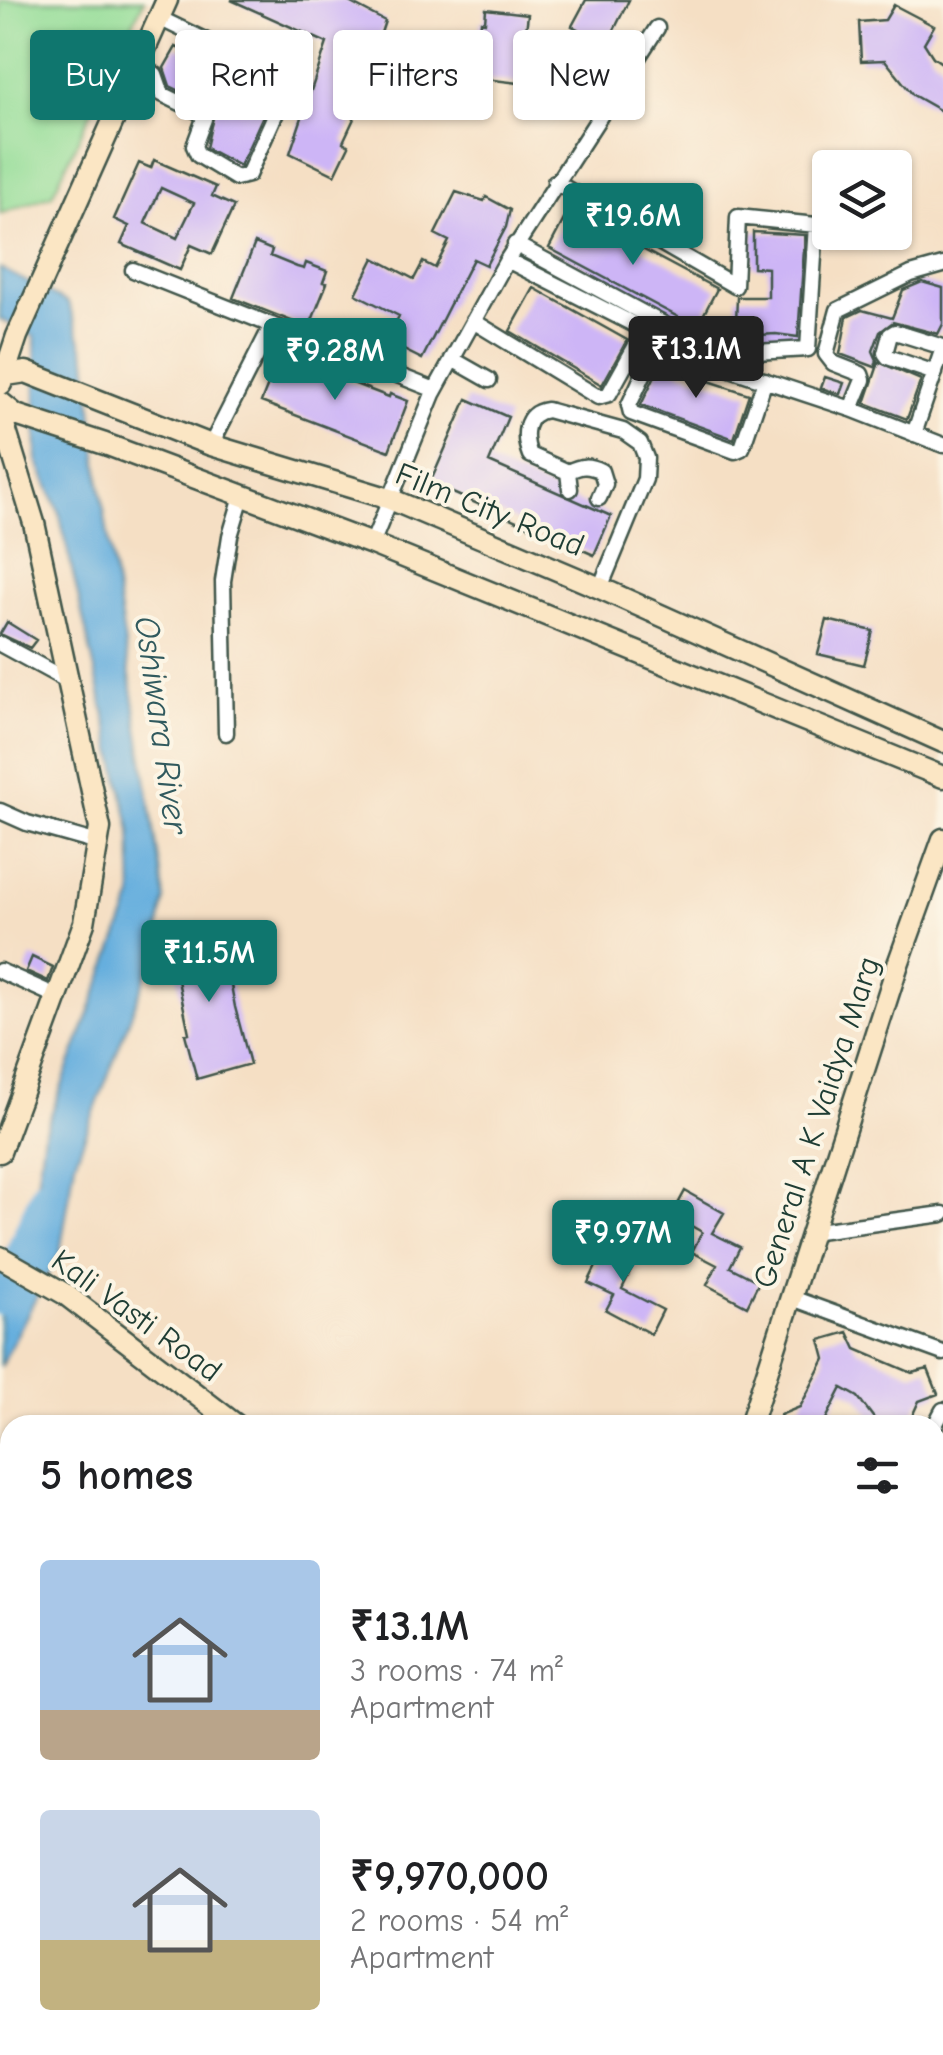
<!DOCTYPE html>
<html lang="en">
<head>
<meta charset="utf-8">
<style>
  :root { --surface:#fff; --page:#f2f2f2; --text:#202124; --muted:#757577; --accent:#0f766e }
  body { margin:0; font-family:"Comic Neue",sans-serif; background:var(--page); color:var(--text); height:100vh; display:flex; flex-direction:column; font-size:38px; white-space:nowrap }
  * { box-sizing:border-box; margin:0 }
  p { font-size:32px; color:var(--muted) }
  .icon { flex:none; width:55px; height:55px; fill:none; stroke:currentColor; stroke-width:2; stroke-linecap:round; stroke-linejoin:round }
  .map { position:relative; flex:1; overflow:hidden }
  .sheet { position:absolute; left:0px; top:1415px; width:945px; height:640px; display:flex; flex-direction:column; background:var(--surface); border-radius:30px 30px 0 0; box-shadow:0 2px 8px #0004 }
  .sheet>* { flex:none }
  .banner { position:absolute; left:30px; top:30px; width:885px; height:90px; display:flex; gap:20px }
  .buttons { position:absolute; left:812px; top:150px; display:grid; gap:20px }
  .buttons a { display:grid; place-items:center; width:100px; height:100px; border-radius:10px; background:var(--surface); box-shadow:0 2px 8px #0004; font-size:50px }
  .price { position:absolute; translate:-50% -85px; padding:0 22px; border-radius:10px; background:var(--accent); color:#fff; font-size:32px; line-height:65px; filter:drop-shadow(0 2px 5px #0008) }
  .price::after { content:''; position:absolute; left:50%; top:60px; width:30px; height:22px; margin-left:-15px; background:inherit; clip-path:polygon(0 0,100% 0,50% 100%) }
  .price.active { background:#222; color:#fff }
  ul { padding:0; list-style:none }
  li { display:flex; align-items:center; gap:30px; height:250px; padding:0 40px }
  li span { display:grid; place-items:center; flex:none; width:280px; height:200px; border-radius:10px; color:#555 }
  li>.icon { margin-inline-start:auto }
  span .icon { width:120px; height:120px; fill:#fffc; stroke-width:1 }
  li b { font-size:42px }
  h2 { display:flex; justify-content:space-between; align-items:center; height:120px; padding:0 40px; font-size:42px }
  .tag { padding:0 35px; border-radius:10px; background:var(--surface); box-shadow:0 2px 8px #0004; font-size:35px; line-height:90px }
  .tag.active { background:var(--accent); color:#fff }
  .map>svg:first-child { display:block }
  .green { fill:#94dd98; stroke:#5a8d66; stroke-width:2.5 }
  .water { fill:#66afde; stroke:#427689; stroke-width:2.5 }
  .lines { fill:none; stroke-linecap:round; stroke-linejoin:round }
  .river { stroke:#66afde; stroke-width:30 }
  .building { fill:#cdb5f6; fill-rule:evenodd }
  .street-casing { stroke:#3f554a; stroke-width:19 }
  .secondary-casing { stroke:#3f554a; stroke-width:25 }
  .street { stroke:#fff; stroke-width:14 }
  .secondary { stroke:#fbe6c4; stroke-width:20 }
  .labels { text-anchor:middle; stroke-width:8; stroke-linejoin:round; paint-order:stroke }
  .street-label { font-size:32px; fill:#1f3d34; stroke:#fcf5e5 }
  .water-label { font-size:35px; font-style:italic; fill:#315a5e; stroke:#fcf5e5 }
</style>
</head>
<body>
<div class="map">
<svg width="943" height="2055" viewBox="0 0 943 2055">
  <rect width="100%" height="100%" fill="#fcf5e5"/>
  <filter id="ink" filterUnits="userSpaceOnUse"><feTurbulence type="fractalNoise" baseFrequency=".01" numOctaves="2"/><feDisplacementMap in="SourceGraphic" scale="20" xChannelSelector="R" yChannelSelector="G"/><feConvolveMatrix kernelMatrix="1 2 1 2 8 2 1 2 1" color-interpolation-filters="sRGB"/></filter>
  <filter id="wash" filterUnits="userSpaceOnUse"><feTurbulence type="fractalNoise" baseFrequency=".0048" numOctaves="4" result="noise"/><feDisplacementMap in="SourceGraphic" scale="40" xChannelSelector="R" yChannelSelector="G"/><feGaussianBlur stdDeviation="2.25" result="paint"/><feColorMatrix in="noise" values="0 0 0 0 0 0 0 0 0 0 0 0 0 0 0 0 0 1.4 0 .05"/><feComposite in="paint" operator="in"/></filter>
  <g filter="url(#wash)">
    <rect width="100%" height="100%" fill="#f5dfc4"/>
    <path class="green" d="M0,0H144L52,195L0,214Z
      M935,1792H943V1918L935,1915Z"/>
    <path class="water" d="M0,268L68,303L87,359L100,485L165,899L154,955L75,1162L60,1252L0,1367V1288L30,1233L44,1133L133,897L131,830L59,512L37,460L35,337L0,319Z"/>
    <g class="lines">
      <path class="river" d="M0,1300L46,1192"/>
    </g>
    <g id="blocks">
      <path class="building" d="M231,0H345L385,21L366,78L372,80L343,142L349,146L335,175L290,153L327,43Z
        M586,0H629L607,44L572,26Z
        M894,5L934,26L924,43L933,57L943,64V112L913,95L885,60L861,61L859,22L885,20Z
        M486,9L528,14L526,31L534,32L527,84L476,78L481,21L485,22Z
        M176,47L233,74L227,89L251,102L256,91L271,98L240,166L206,148L215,108L170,86L164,68Z
        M154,160L216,187L212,196L234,206L212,254L191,245L180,270L121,244L129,226L114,219L139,163L151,168ZM161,188L194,203L177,238L145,223Z
        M456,192L484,201L486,197L510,210L506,227L486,265L473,259L422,359L386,341L399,316L356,294L374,258L414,279L423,262L435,268L449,241L435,234Z
        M569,210L717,289L697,327L549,248Z
        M753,232L805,235L798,337L776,334L729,337L730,323H736L737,297H768V268L753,267Z
        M255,243L272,250L270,256L297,267L304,269L306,263L327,271L323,282L327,283L309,328L233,298Z
        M922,282L943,288V324L938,334L893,322L880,332L873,351L877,360L875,367L840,354L847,317L862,310L892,318L903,290Z
        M534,288L627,340L602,385L510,331Z
        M280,355L389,397L390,394L408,401L389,451L261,402Z
        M662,361L675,370L749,394L734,439L641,405Z
        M879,362L921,380L907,419L865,403Z
        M825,377L844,383L840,394L821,388Z
        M467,399L508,417L489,462L611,516L594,555L430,483Z
        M827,620L873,631L864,665L818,654Z
        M7,622L36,640L30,648L0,634Z
        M221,930L235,1007L250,1064L197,1079L185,1034L189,1033L170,942Z
        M32,957L53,967L48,981L26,971Z
        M685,1191L724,1213L712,1233L740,1247L730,1267L759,1282L747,1306L707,1285L717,1265L692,1252L702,1232L672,1215Z
        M611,1235L641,1250L622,1289L663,1310L651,1334L606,1310L614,1295L588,1283Z
        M848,1332L856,1349L912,1373L928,1369L938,1394L919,1401L908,1425H879L858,1397L842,1388L823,1425H783L780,1415L800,1407L825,1359L820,1340Z"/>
    </g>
  </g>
  <g filter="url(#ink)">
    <use href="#blocks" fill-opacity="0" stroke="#3f554a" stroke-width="2.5"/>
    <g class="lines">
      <g class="street-casing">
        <path id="street" d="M138,66L155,74L162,94L199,112L204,119L194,146L198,155L236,178L248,175L284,95L275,74L159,18
          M515,244L719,354L808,349L816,225L738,217L735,286L555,182
          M507,260L706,361L851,409L943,445
          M133,270L435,390
          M473,321L598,397L609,394L644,331
          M660,339L629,405L631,413L735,451L742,448L765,380
          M452,359L489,380
          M935,373L888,357L885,353L890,335L895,332L943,347
          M851,409L863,380L861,374L833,363L826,354L838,310L911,274L943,265
          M914,434L943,348
          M211,445L272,325
          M568,472C581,465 588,465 601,471L605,484L599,498
          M570,489L568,472L530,455C523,437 523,413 547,410L623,431L640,443L646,458L645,479L600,588
          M372,544L433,394L507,260L657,28
          M0,644L68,681
          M226,733L223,581L230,536L242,496
          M0,811L27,823L98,843
          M0,971L56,996
          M810,1232L943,1214
          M792,1298L943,1353
          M935,1425L943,1410
          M0,1603L10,1608
          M935,1656L943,1655
          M935,1698L943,1697
          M935,1790L943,1789
          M935,1939L943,1942
          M0,2041L30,2055
          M569,2045L588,2055
          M627,2045L647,2055
          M670,2045L682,2055
          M732,2045L740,2049V2055
          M513,2055L518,2045
          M712,2055L718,2045
          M789,2055L790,2045"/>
      </g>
      <g class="secondary-casing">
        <path id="secondary" d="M0,376L26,372L211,445L390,499L600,588L943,742
          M1,384L17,336L167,0
          M0,402L16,415L105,444L372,544L943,777
          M0,412L34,523L100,828L84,923L0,1152
          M0,1257L65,1294L236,1425
          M750,1425L898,964L943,839
          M460,2055L465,2045
          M482,2055L487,2045"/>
      </g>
      <use href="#street" class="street"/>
      <use href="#secondary" class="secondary"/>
    </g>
  </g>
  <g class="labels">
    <g class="street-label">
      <text transform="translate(490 509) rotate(22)" y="11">Film City Road</text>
      <text transform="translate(816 1122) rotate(-72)" y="11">General A K Vaidya Marg</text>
      <text transform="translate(137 1315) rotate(36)" y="11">Kali Vasti Road</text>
    </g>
    <g class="water-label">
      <text transform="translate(162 725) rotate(82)" y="12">Oshiwara River</text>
    </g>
  </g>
</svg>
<div class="buttons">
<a><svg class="icon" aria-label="layers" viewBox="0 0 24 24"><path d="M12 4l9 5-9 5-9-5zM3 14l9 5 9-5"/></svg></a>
</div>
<b class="price" style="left:633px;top:268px">₹19.6M</b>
<b class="price active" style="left:696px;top:401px">₹13.1M</b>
<b class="price" style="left:335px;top:403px">₹9.28M</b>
<b class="price" style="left:209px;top:1005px">₹11.5M</b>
<b class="price" style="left:623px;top:1285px">₹9.97M</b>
<div class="banner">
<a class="tag active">Buy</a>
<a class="tag">Rent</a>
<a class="tag">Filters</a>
<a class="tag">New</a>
</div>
<section class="sheet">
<h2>5 homes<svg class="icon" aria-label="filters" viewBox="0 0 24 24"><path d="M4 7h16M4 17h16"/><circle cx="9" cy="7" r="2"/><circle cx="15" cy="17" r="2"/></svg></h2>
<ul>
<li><span style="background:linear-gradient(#a9c7e8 75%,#b9a48a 0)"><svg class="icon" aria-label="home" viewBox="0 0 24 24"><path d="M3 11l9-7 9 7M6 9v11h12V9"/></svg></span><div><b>₹13.1M</b><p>3 rooms · 74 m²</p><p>Apartment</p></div></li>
<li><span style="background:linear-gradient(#c9d6e8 65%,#c2b280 0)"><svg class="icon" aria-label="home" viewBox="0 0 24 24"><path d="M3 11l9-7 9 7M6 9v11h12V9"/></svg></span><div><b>₹9,970,000</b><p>2 rooms · 54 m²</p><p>Apartment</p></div></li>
</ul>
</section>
</div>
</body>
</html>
